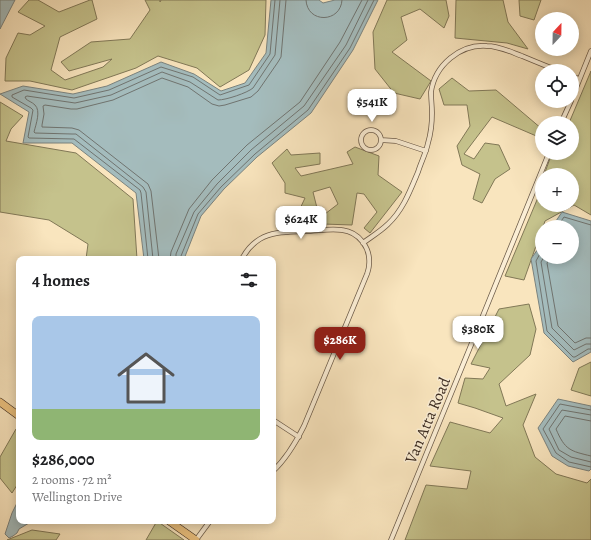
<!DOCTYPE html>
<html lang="en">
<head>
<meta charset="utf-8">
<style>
  :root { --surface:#fff; --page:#f6f6f6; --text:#202124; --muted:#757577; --accent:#8f2418 }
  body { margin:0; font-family:Alegreya,serif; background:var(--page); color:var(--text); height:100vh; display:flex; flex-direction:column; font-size:15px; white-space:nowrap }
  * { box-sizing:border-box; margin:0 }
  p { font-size:13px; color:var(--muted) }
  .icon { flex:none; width:22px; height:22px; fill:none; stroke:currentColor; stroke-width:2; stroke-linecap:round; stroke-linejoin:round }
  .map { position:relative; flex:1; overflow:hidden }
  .details { position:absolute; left:16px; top:256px; width:260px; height:268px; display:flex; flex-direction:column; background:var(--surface); border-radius:8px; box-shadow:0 2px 10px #0003 }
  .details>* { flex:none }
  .needle { width:26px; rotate:22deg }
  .controls { position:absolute; left:535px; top:12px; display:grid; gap:8px }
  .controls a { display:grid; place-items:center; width:44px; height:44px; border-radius:50%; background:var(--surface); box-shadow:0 2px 10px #0003; font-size:20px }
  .price { position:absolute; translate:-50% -34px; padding:0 9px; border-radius:8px; background:#fff; color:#222; font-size:13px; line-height:26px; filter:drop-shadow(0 1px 2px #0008) }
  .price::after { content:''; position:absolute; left:50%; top:24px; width:12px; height:9px; margin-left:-6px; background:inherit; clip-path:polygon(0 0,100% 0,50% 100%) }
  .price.current { background:var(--accent); color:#fff }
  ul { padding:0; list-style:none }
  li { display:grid; align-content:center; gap:8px; height:212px; padding:0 16px }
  li span { display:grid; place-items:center; height:124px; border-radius:8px; color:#555 }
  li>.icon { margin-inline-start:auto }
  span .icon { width:72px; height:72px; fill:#fffc; stroke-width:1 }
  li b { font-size:17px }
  h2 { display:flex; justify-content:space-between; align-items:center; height:48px; padding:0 16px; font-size:17px }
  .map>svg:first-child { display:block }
  .green { fill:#c5c28c; stroke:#817857 }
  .water { fill:#a4bcbd; stroke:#7b837f }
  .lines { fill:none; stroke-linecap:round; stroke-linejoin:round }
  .shore { stroke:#707470; stroke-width:1 }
  .minor-casing { stroke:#6c5b49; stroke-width:5.5 }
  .primary-casing { stroke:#3d2d22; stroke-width:8 }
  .minor { stroke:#fbeed5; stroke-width:4 }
  .primary { stroke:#ecc27f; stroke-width:7 }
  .labels { text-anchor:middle; stroke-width:3; stroke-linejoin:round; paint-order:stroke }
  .street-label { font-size:16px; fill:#3d2d22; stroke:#fbeed5 }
</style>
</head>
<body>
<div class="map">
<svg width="591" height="540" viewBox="0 0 591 540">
  <rect width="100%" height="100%" fill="#f9e5be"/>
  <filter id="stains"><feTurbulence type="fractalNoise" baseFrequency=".005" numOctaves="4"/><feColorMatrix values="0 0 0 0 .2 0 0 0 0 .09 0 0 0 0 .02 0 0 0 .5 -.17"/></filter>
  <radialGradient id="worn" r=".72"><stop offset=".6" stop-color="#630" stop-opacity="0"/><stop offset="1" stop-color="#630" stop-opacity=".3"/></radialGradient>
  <path class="green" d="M29,0H38L59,12L90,0H92L97,19L60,37L51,70L65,80L103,67L112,59L69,71L61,62L91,42L130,39L150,10L145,0H160V2L161,0H266L265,35L249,70L220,87L197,68L158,56L136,68L72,90L30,81H5L6,58L18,33L30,35L45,26L18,12Z
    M387,0H446L449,16L444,28L420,9L401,17L407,40L392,52L431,81L420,99L394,93L375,69L373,32Z
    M456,0H503L508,22L528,49L507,43L455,38Z
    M519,0H541L534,20L520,16Z
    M591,71V215L574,205L545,221L543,227H542V229L524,280L505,276L542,188V205H572V175H544L552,153H572V123H569Z
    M452,78L469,91L496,90L542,129L541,138L492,117L464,154L474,159L485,143L499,145L510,169L495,179L482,203L473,199L480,174L462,165L457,146L470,126L467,105H444L439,89Z
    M0,102L23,116L11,129L6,141L76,153L133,199L137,259H86L88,244L49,220L0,212Z
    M355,147L379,156L378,175L402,192L370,233L364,228L377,212L364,194L357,193L352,225L323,224L321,217L338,204L330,187L313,192L317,208L304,218L298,213L305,198L285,193V183L272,163L287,149L291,155L320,153V164L295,168L301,176L353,164L347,152Z
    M529,304L536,329L530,355L499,384L506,406L536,394L523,425L535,457L556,474L587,483L591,479V540H405L426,485L467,489L471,471L430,466L450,422L490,433L503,418L475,408L458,403L465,378L483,379L490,368L471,364L499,309Z
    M591,362V396L571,390L579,368Z
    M16,429L19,431V482L12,493L0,478V457Z
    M157,521L184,540H146Z
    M32,530L60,534L56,540H7Z"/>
  <path class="water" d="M0,0H15L0,29Z
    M271,0H319L323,3L335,0H378L353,50L311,113L257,157L224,189L201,216L184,259H144L136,193L72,143H23L29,112L0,94L23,86L73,94L107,86L161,62L194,74L221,91L245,83L266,53Z
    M562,212L591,221V352L573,362L544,333L531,259L542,243V257H572V227H552Z
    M558,399L591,406V469L589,471L568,466L552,456L538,428Z
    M19,499V521H31L29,523L19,529L17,533L13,536L9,538L5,534L12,513Z"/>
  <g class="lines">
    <path class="shore" d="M306,0C307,24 341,23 342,0
      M557,227L564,217L591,225
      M542,250L536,261L547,331L573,357H575L588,349H591
      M544,257L541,262L552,328L574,350L586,344H591
      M551,257L547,263L558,326L575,343L586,338H591
      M148,259L141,193L140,190L74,139L29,138L28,137L33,110L31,108L12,97V95L24,90L74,98L109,90L161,67L193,77L220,95L246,86L249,85L270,54L275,0
      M153,259L146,192L143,187L76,134H72L35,133L34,132C36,124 41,111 35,105C32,102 28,101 26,99L25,97L27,96L75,103L111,95L162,72L190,82L218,100C226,100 247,93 253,88L275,55L280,0
      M159,259L151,191L148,184L79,130L72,128L42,127V125L44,114L43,106L45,105L71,109H77L113,100L162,78L188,87L212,104L219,106L225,105L251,97L258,91L278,62L281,57L286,0
      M170,259L171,252L189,209L212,180L247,145L300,102L340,42L362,0
      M176,259V254L194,212L217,184L251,150L304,106L346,45L368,0
      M181,259V256L198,214L221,187L255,154L308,110L350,48L374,0
      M591,410L560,404L543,429L556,453L569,462L591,467
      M591,415L562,410L549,429L559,450L571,457L591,462
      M591,421L565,416L556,429C565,450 570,451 591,456"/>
    <g class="minor-casing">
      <path id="minor" d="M572,76L579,79
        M572,98L591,51
        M561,123L571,101
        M361 140a10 10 0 1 1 20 0a10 10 0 1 1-20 0Z
        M381,140L396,141L426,151
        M363,243C371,237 381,231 388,224C403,210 410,191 418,172C421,162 426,153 428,143C431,133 432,123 432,113C432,106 431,99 431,92C435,65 460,44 487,46C499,46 511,52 522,56C534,61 546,66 559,71
        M242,259C246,251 252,244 260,239C273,231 290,232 305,231C317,231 330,228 342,230C359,232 371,248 369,265C369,268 368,271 367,274L304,426C296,442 287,458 273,471
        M273,420L299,437
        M196,540L210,521
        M391,540L469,350L549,153"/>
    </g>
    <g class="primary-casing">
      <path id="primary" d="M0,402L19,416
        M169,521L196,540"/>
    </g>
    <use href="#minor" class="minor"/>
    <use href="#primary" class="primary"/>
  </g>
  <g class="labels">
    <g class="street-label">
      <text transform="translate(427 420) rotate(-67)" y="6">Van Atta Road</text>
    </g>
  </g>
  <rect width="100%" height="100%" filter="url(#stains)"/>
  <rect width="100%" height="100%" fill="url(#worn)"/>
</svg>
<div class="controls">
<a><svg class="needle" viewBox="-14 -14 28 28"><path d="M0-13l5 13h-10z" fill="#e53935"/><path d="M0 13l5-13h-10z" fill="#757577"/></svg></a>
<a><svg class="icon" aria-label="locate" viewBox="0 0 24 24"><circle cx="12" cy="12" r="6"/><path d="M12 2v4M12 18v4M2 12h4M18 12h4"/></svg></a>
<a><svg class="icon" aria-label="layers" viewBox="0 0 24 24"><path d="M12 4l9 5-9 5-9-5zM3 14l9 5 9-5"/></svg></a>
<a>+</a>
<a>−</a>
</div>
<b class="price" style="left:372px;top:123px">$541K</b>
<b class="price" style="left:301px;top:240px">$624K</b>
<b class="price" style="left:478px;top:350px">$380K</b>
<b class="price current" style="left:340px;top:361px">$286K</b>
<section class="details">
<h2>4 homes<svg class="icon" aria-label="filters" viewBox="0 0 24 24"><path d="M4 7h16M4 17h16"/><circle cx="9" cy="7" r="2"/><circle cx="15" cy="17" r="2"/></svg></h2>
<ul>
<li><span style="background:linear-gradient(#a9c7e8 75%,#8fb573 0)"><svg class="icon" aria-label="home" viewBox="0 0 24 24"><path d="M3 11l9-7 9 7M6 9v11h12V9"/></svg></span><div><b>$286,000</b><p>2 rooms · 72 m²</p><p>Wellington Drive</p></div></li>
</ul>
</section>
</div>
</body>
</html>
